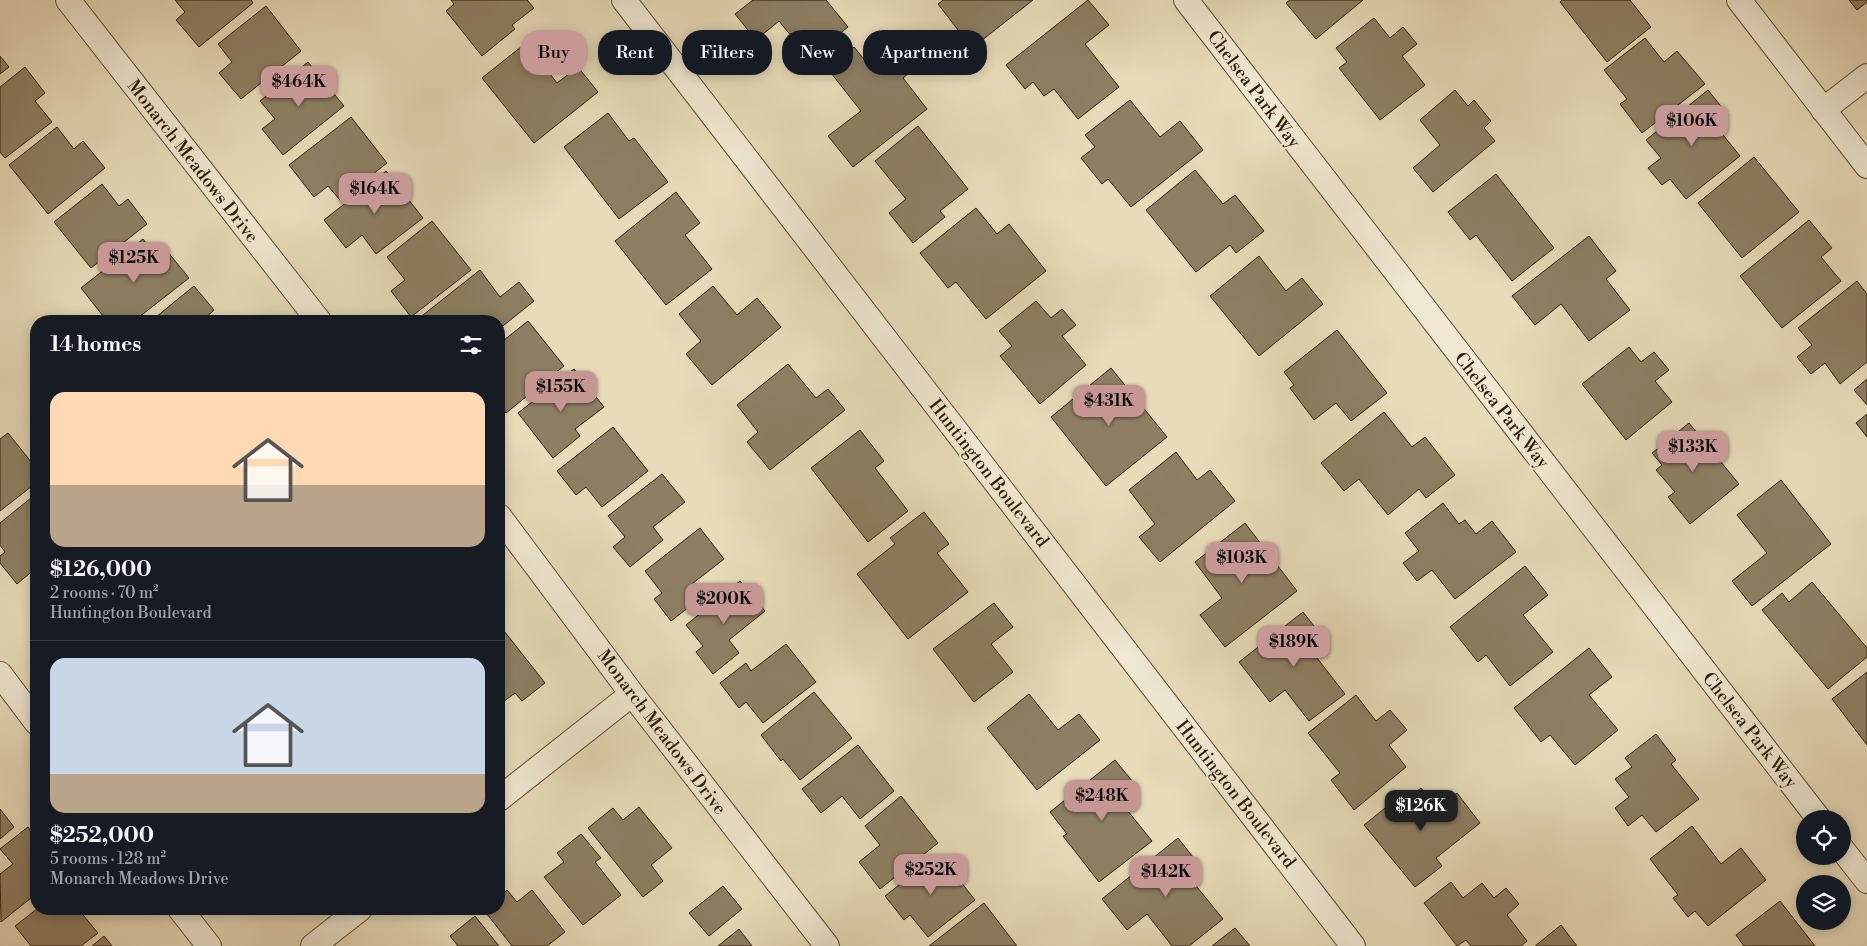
<!DOCTYPE html>
<html lang="en">
<head>
<meta charset="utf-8">
<style>
  :root { --surface:#171b24; --page:#20242c; --text:#f1f3f6; --muted:#9ea1a6; --line:#363941; --accent:#c59692 }
  body { margin:0; font-family:"Libre Bodoni",serif; background:var(--page); color:var(--text); height:100vh; display:flex; flex-direction:column; font-size:19px; white-space:nowrap }
  * { box-sizing:border-box; margin:0 }
  p { font-size:16px; color:var(--muted) }
  .icon { flex:none; width:28px; height:28px; fill:none; stroke:currentColor; stroke-width:2; stroke-linecap:round; stroke-linejoin:round }
  .map { position:relative; flex:1; overflow:hidden }
  .sheet { position:absolute; left:30px; top:315px; width:475px; height:600px; display:flex; flex-direction:column; background:var(--surface); border-radius:20px; box-shadow:0 2px 12px #0003 }
  .sheet>* { flex:none }
  .banner { position:absolute; left:520px; top:30px; width:475px; height:45px; display:flex; gap:10px }
  .controls { position:absolute; left:1796px; top:810px; display:grid; gap:10px }
  .controls a { display:grid; place-items:center; width:55px; height:55px; border-radius:50%; background:var(--surface); box-shadow:0 2px 12px #0003; font-size:25px }
  .price { position:absolute; translate:-50% -42px; padding:0 11px; border-radius:10px; background:var(--accent); color:#111; font-size:16px; line-height:32px; filter:drop-shadow(0 1px 2px #0008) }
  .price::after { content:''; position:absolute; left:50%; top:30px; width:15px; height:11px; margin-left:-8px; background:inherit; clip-path:polygon(0 0,100% 0,50% 100%) }
  .price.selected { background:#222; color:#fff }
  ul { padding:0; list-style:none }
  li { display:grid; align-content:center; gap:10px; height:265px; padding:0 20px }
  li+li { border-top:1px solid var(--line) }
  li span { display:grid; place-items:center; height:155px; border-radius:15px; color:#555 }
  li>.icon { margin-inline-start:auto }
  span .icon { width:90px; height:90px; fill:#fffc; stroke-width:1 }
  li b { font-size:21px }
  h2 { display:flex; justify-content:space-between; align-items:center; height:60px; padding:0 20px; font-size:21px }
  .chip { padding:0 18px; border-radius:20px; background:var(--surface); box-shadow:0 2px 12px #0003; font-size:18px; line-height:45px }
  .chip.selected { background:var(--accent); color:#111 }
  .map>svg:first-child { display:block }
  .building { fill:#8e7f64; stroke:#2d1c07 }
  .lines { fill:none; stroke-linecap:round; stroke-linejoin:round }
  .minor-casing { stroke:#5c4c34; stroke-width:26 }
  .minor { stroke:#f0e8d2; stroke-width:24 }
  .labels { text-anchor:middle; stroke-width:4; stroke-linejoin:round; paint-order:stroke }
  .street-label { font-size:18px; fill:#2d1c07; stroke:#f0e8d2 }
</style>
</head>
<body>
<div class="map">
<svg width="1867" height="946" viewBox="0 0 1867 946">
  <rect width="100%" height="100%" fill="#e8dbb9"/>
  <filter id="stains"><feTurbulence type="fractalNoise" baseFrequency=".004" numOctaves="4"/><feColorMatrix values="0 0 0 0 .2 0 0 0 0 .09 0 0 0 0 .02 0 0 0 .5 -.17"/></filter>
  <radialGradient id="worn" r=".72"><stop offset=".6" stop-color="#630" stop-opacity="0"/><stop offset="1" stop-color="#630" stop-opacity=".3"/></radialGradient>
  <path class="building" d="M175,0H251L253,3L199,47L176,20L185,12Z
    M451,0H527L534,8L512,25L515,29L482,56L446,11L454,4Z
    M753,0H826L848,27L809,58L779,21L756,40L735,14Z
    M943,0H1033L972,48L938,4Z
    M1088,0L1109,25L1085,44L1119,87L1078,119L1054,89L1044,96L1033,82L1025,89L1006,65Z
    M1290,0H1363L1316,39L1286,3Z
    M1562,0H1630L1651,27L1607,62L1560,2Z
    M1849,0H1867V2L1857,10Z
    M266,6L301,51L241,99L219,73L232,62L218,44Z
    M1374,18L1390,38L1403,27L1417,44L1402,56L1425,85L1380,120L1339,68L1347,62L1336,48Z
    M1645,38L1664,62L1677,51L1705,84L1642,133L1620,104L1627,99L1604,70Z
    M526,43L557,83L578,67L598,92L534,143L482,78Z
    M854,47L868,64L889,47L909,73L903,78L927,109L853,167L828,136L861,111L827,68Z
    M0,56L9,67L0,74Z
    M308,62L344,106L283,155L262,129L275,119L260,101Z
    M25,67L45,93L35,101L52,122L5,158L0,152V87Z
    M1455,90L1468,106L1474,100L1491,121L1484,128L1495,141L1433,192L1413,168L1440,145L1420,120Z
    M1708,90L1728,115L1715,125L1740,156L1686,199L1670,179L1662,185L1648,168L1661,158L1646,140Z
    M1130,100L1160,137L1180,121L1203,150L1131,207L1108,179L1102,184L1081,158L1095,147L1085,135Z
    M608,113L629,141L634,138L668,182L619,219L564,147Z
    M351,117L387,163L340,200L328,186L314,197L289,165Z
    M918,126L968,189L940,211L945,217L913,243L889,213L906,199L875,161Z
    M57,127L74,149L83,141L105,168L48,214L9,165Z
    M1754,157L1799,212L1742,258L1698,203Z
    M1195,170L1223,204L1235,195L1264,231L1236,253L1230,245L1196,272L1146,210Z
    M386,171L423,218L376,254L362,235L346,248L324,220Z
    M1496,174L1554,248L1512,281L1476,235L1470,240L1448,212Z
    M102,184L119,206L128,199L147,224L91,268L54,222Z
    M676,192L700,223L685,235L712,269L666,305L615,241Z
    M976,208L997,234L1009,224L1046,271L986,319L956,282L948,288L920,253Z
    M1809,220L1832,248L1821,257L1841,281L1782,328L1740,276Z
    M432,221L471,270L411,317L391,291L405,280L387,257Z
    M1589,236L1616,271L1606,279L1630,310L1589,341L1561,304L1535,325L1512,296Z
    M143,239L158,258L167,251L189,278L134,321H107L81,288Z
    M1259,256L1286,291L1302,278L1323,304L1259,356L1210,296Z
    M480,270L500,297L519,282L534,301L499,329V321H428L423,315Z
    M1857,281L1867,294V362L1840,384L1825,363L1811,374L1797,357L1812,345L1798,328Z
    M194,286L214,310L203,320L204,321H151Z
    M713,286L737,315L757,298L781,327L712,385L686,354L701,341L679,314Z
    M1036,301L1051,318L1062,309L1076,325L1062,336L1086,365L1040,404L1000,356L1012,346L999,331Z
    M528,321L564,366L506,413L499,404V344Z
    M1337,330L1387,393L1351,421L1336,403L1314,420L1290,388L1294,385L1284,372Z
    M1629,347L1641,362L1654,352L1669,370L1655,381L1672,402L1626,440L1582,384Z
    M788,364L816,398L828,389L845,410L770,470L747,442L758,432L737,405Z
    M1111,368L1167,437L1106,486L1051,417Z
    M574,369L604,407L575,429L580,436L553,458L518,413Z
    M1867,379V405L1854,390Z
    M1384,412L1412,447L1425,437L1455,475L1426,498L1419,489L1388,515L1359,479L1344,491L1321,463Z
    M1867,414V437L1856,423Z
    M1689,423L1739,484L1690,524L1668,497L1675,492L1656,470L1662,465L1652,453Z
    M613,427L648,471L602,507L586,487L576,495L557,471Z
    M860,430L884,461L875,468L908,511L868,542L811,468Z
    M8,433L36,468V483L0,511V439Z
    M1176,452L1197,480L1210,470L1235,501L1160,562L1139,537L1155,524L1129,490Z
    M662,474L685,502L653,527L663,540L630,567L613,547L625,537L608,516Z
    M1781,480L1831,544L1752,606L1732,581L1767,553L1737,515Z
    M31,498L36,505V568L17,584L0,563V556L5,552L0,545V523Z
    M1443,503L1459,524L1465,520L1476,534L1492,521L1516,552L1455,599L1432,570L1417,581L1403,563L1419,551L1405,533Z
    M924,512L949,544L937,553L968,592L908,639L857,574L895,544L890,538Z
    M1245,523L1297,591L1225,647L1200,615L1222,598L1195,562Z
    M700,528L724,559L688,587L698,600L671,621L654,599L662,593L645,571Z
    M1525,566L1548,595L1523,615L1553,652L1510,686L1486,655L1478,662L1450,627Z
    M740,581L765,611L729,640L739,653L713,674L696,652L703,646L686,625Z
    M1812,582L1867,648V657L1828,689L1762,610L1782,593L1789,602Z
    M994,603L1013,627L991,644L1013,672L974,702L933,649Z
    M1303,612L1324,639L1310,649L1345,694L1309,721L1285,690L1270,702L1239,662Z
    M501,627L545,683L522,701L515,693L499,705V629Z
    M786,644L816,682L763,723L746,702L739,708L720,683L746,663L751,671Z
    M1589,648L1612,677L1589,695L1618,730L1575,765L1550,735L1541,742L1514,708Z
    M1867,672V745L1832,699Z
    M814,692L852,738L800,780L783,759L781,761L761,735Z
    M1029,694L1058,730L1079,714L1100,740L1037,790L987,728Z
    M1356,695L1376,721L1390,710L1407,730L1389,745L1406,767L1354,810L1331,780L1340,773L1308,733Z
    M1656,734L1676,760L1671,764L1699,799L1656,832L1642,815L1628,826L1615,808L1629,797L1615,779L1632,767L1625,758Z
    M858,745L894,791L860,819L842,796L821,813L802,789Z
    M1115,760L1137,787L1119,800L1152,841L1099,882L1063,836L1067,834L1050,812Z
    M1421,788L1437,809L1457,793L1480,823L1436,858L1442,866L1415,887L1364,825L1395,800L1399,805Z
    M901,796L938,843L880,889L859,862L880,845L865,826Z
    M639,807L672,848L651,865L663,881L643,897L588,828L613,808L623,820Z
    M0,809L14,827L0,839Z
    M1692,826L1721,864L1741,848L1766,880L1708,926L1695,911L1688,917L1673,898L1678,895L1650,859Z
    M28,827L36,838V852L35,853L36,856V894L1,922L0,874L13,864L0,849Z
    M581,834L601,858L595,862L621,895L583,925L544,877L564,862L557,853Z
    M1178,838L1200,866L1188,876L1223,919L1189,946H1172L1147,914L1127,930L1102,899Z
    M939,854L975,900L928,937L910,915L904,920L885,896Z
    M1451,882L1463,898L1482,883L1494,898L1506,888L1519,904L1507,915L1527,941L1521,946H1471L1466,940L1457,946L1424,903Z
    M723,886L742,909L709,936L689,913Z
    M507,890L517,902L532,890L565,932L547,946H512L483,909H499V897Z
    M1780,901L1815,946H1744L1736,935Z
    M984,903L1017,946H929Z
    M37,909H78L98,933L81,946H31L15,926Z
    M475,916L499,946H458L450,936Z
    M1561,925L1577,946H1535Z
    M1235,928L1250,946H1212Z
    M739,929L752,946H718Z
    M104,936L112,946H92Z"/>
  <g class="lines">
    <g class="minor-casing">
      <path id="minor" d="M68,0L319,321
        M624,0L1353,946
        M1186,0L1819,819
        M1739,0L1867,166
        M1823,110L1867,76
        M499,516L632,694L827,946
        M0,674L36,722
        M499,799L632,694
        M1842,849L1867,881
        M180,909L209,946
        M313,946L360,909"/>
    </g>
    <use href="#minor" class="minor"/>
  </g>
  <g class="labels">
    <g class="street-label">
      <text transform="translate(1254 89) rotate(53)" y="6">Chelsea Park Way</text>
      <text transform="translate(193 161) rotate(52)" y="6">Monarch Meadows Drive</text>
      <text transform="translate(1502 410) rotate(52)" y="6">Chelsea Park Way</text>
      <text transform="translate(989 473) rotate(52)" y="6">Huntington Boulevard</text>
      <text transform="translate(1750 730) rotate(52)" y="6">Chelsea Park Way</text>
      <text transform="translate(662 732) rotate(53)" y="6">Monarch Meadows Drive</text>
      <text transform="translate(1236 794) rotate(52)" y="6">Huntington Boulevard</text>
    </g>
  </g>
  <rect width="100%" height="100%" filter="url(#stains)"/>
  <rect width="100%" height="100%" fill="url(#worn)"/>
</svg>
<div class="controls">
<a><svg class="icon" aria-label="locate" viewBox="0 0 24 24"><circle cx="12" cy="12" r="6"/><path d="M12 2v4M12 18v4M2 12h4M18 12h4"/></svg></a>
<a><svg class="icon" aria-label="layers" viewBox="0 0 24 24"><path d="M12 4l9 5-9 5-9-5zM3 14l9 5 9-5"/></svg></a>
</div>
<b class="price" style="left:299px;top:108px">$464K</b>
<b class="price" style="left:1692px;top:147px">$106K</b>
<b class="price" style="left:375px;top:215px">$164K</b>
<b class="price" style="left:134px;top:284px">$125K</b>
<b class="price" style="left:561px;top:413px">$155K</b>
<b class="price" style="left:1109px;top:427px">$431K</b>
<b class="price" style="left:1693px;top:473px">$133K</b>
<b class="price" style="left:1242px;top:584px">$103K</b>
<b class="price" style="left:724px;top:625px">$200K</b>
<b class="price" style="left:1294px;top:668px">$189K</b>
<b class="price" style="left:1102px;top:822px">$248K</b>
<b class="price selected" style="left:1421px;top:832px">$126K</b>
<b class="price" style="left:931px;top:896px">$252K</b>
<b class="price" style="left:1166px;top:898px">$142K</b>
<div class="banner">
<a class="chip selected">Buy</a>
<a class="chip">Rent</a>
<a class="chip">Filters</a>
<a class="chip">New</a>
<a class="chip">Apartment</a>
</div>
<section class="sheet">
<h2>14 homes<svg class="icon" aria-label="filters" viewBox="0 0 24 24"><path d="M4 7h16M4 17h16"/><circle cx="9" cy="7" r="2"/><circle cx="15" cy="17" r="2"/></svg></h2>
<ul>
<li><span style="background:linear-gradient(#ffd9b3 60%,#b9a48a 0)"><svg class="icon" aria-label="home" viewBox="0 0 24 24"><path d="M3 11l9-7 9 7M6 9v11h12V9"/></svg></span><div><b>$126,000</b><p>2 rooms · 70 m²</p><p>Huntington Boulevard</p></div></li>
<li><span style="background:linear-gradient(#c9d6e8 75%,#b9a48a 0)"><svg class="icon" aria-label="home" viewBox="0 0 24 24"><path d="M3 11l9-7 9 7M6 9v11h12V9"/></svg></span><div><b>$252,000</b><p>5 rooms · 128 m²</p><p>Monarch Meadows Drive</p></div></li>
</ul>
</section>
</div>
</body>
</html>
